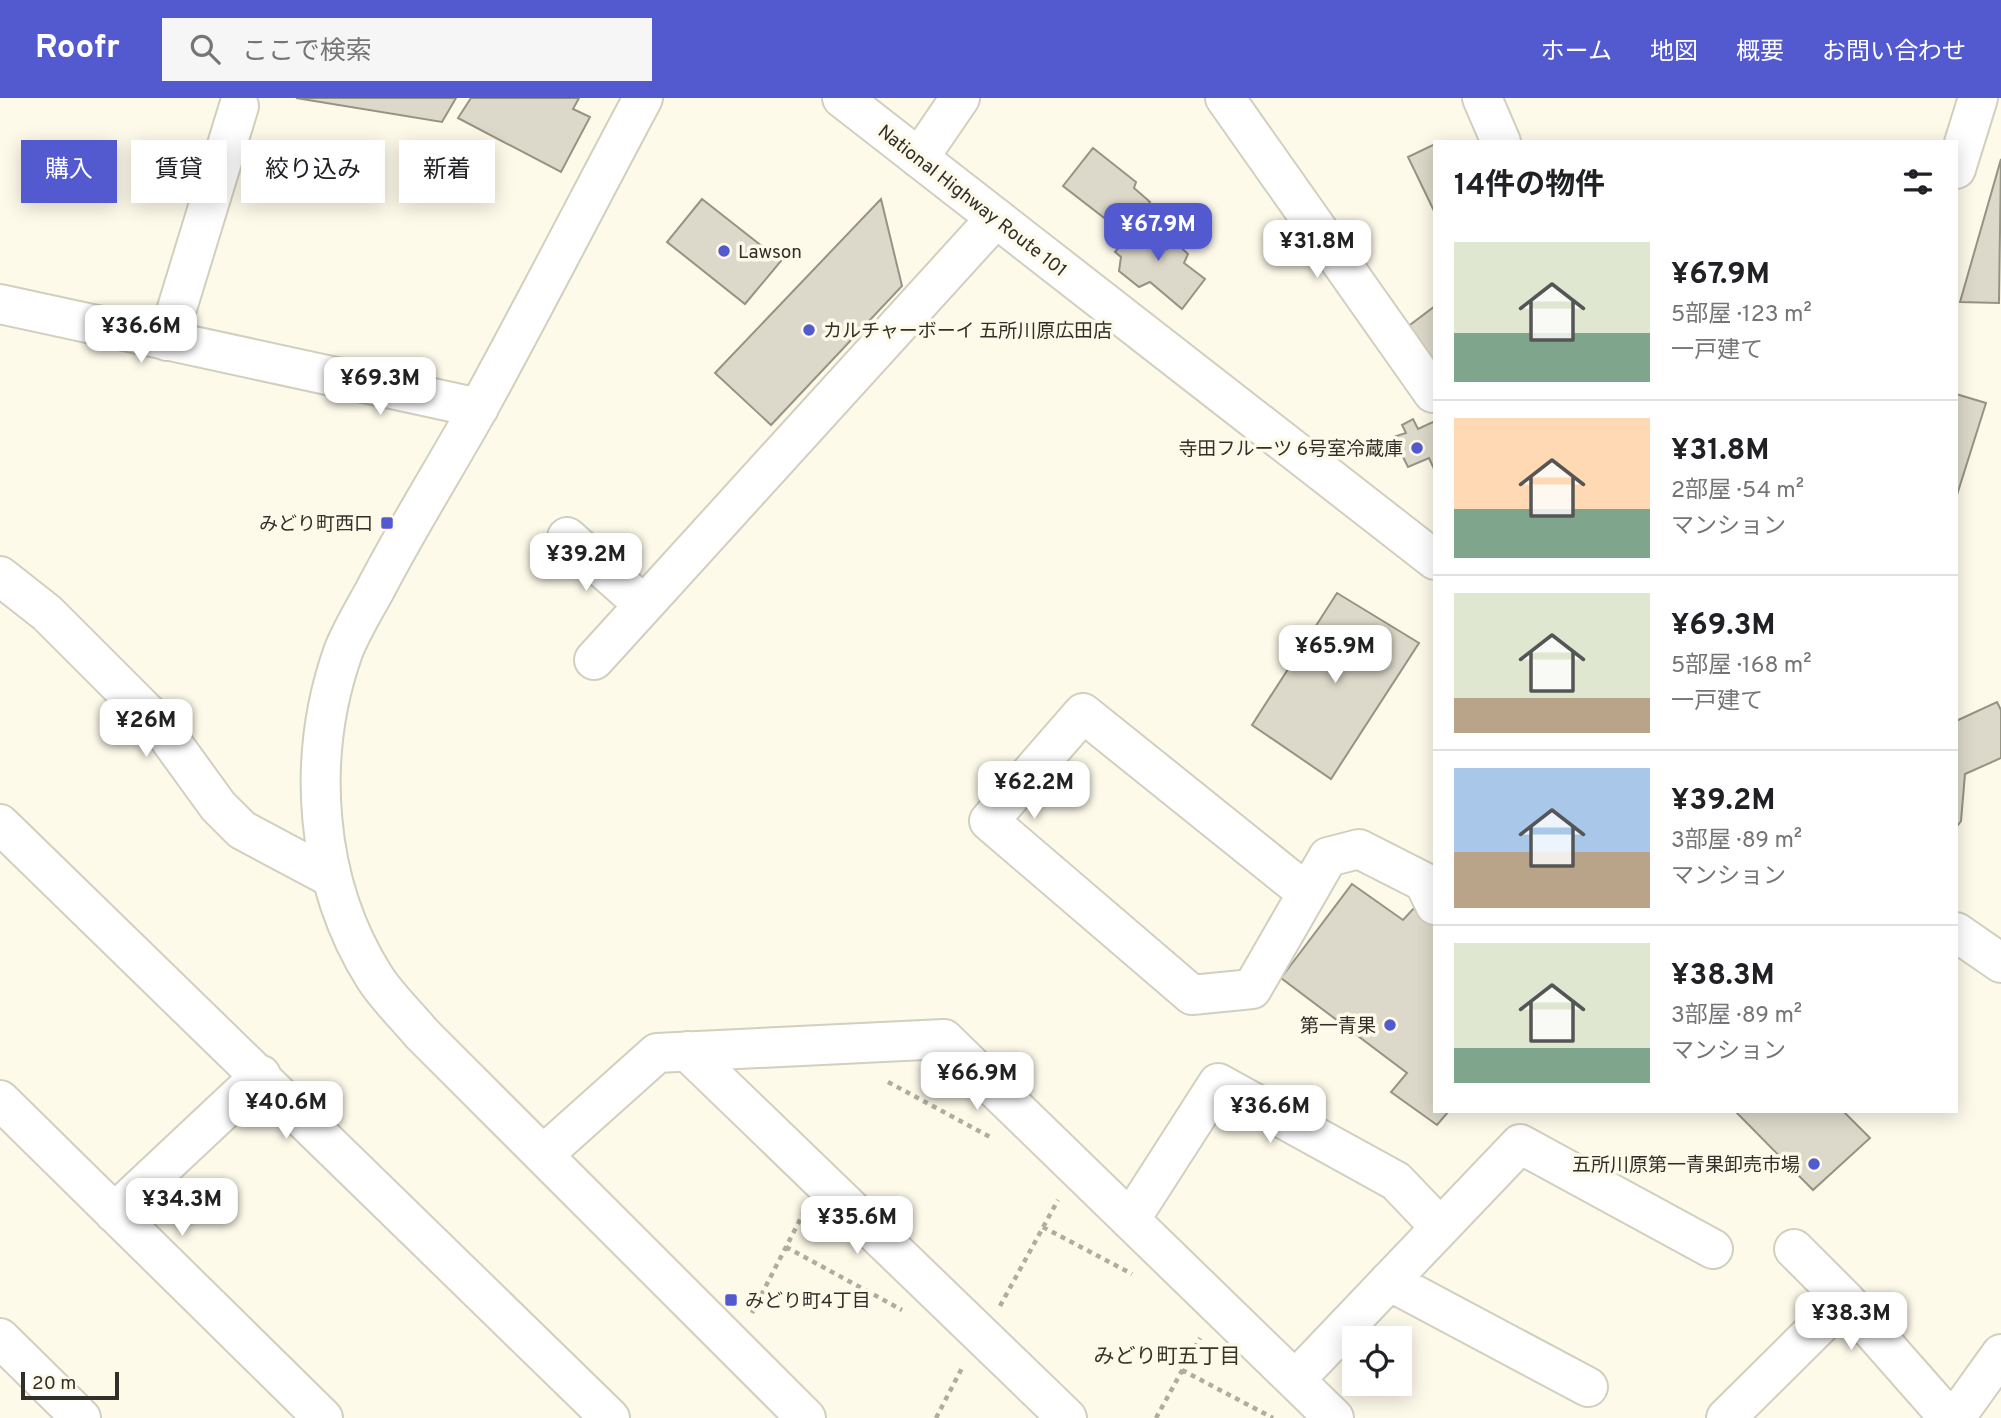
<!DOCTYPE html>
<html lang="ja">
<head>
<meta charset="utf-8">
<style>
  :root { --surface:#fff; --page:#f6f6f6; --text:#202124; --muted:#757577; --line:#e0e0e0; --accent:#535ad0 }
  body { margin:0; font-family:Overpass,"Noto Sans JP",sans-serif; background:var(--page); color:var(--text); height:100vh; display:flex; flex-direction:column; font-size:26px; white-space:nowrap }
  * { box-sizing:border-box; margin:0 }
  p { font-size:23px; color:var(--muted) }
  .icon { flex:none; width:38px; height:38px; fill:none; stroke:currentColor; stroke-width:2; stroke-linecap:round; stroke-linejoin:round }
  .map { position:relative; flex:1; overflow:hidden }
  .sheet { position:absolute; left:1433px; top:42px; width:525px; height:973px; display:flex; flex-direction:column; background:var(--surface); border-radius:0px; box-shadow:0 4px 18px #0003 }
  .sheet>* { flex:none }
  .banner { position:absolute; left:21px; top:42px; width:665px; height:63px; display:flex; gap:14px }
  .tools { position:absolute; left:1342px; top:1228px; display:grid; gap:14px }
  .tools a { display:grid; place-items:center; width:70px; height:70px; border-radius:0px; background:var(--surface); box-shadow:0 4px 18px #0003; font-size:35px }
  .scale { position:absolute; left:21px; bottom:18px; width:98px; box-sizing:border-box; padding-left:7px; border:4px solid #312f29; border-top:0; font-size:19px; line-height:24px; white-space:nowrap; color:#312f29; -webkit-text-stroke:5px #fefaea; paint-order:stroke }
  .price { position:absolute; translate:-50% -60px; padding:0 16px; border-radius:14px; background:#fff; color:#222; font-size:23px; line-height:46px; filter:drop-shadow(0 2px 4px #0008) }
  .price::after { content:''; position:absolute; left:50%; top:42px; width:21px; height:16px; margin-left:-10px; background:inherit; clip-path:polygon(0 0,100% 0,50% 100%) }
  .price.selected { background:var(--accent); color:#fff }
  ul { padding:0; list-style:none }
  li { display:flex; align-items:center; gap:21px; height:175px; padding:0 21px }
  li+li { border-top:2px solid var(--line) }
  li span { display:grid; place-items:center; flex:none; width:196px; height:140px; border-radius:0px; color:#555 }
  li>.icon { margin-inline-start:auto }
  span .icon { width:84px; height:84px; fill:#fffc; stroke-width:1 }
  li b { font-size:30px }
  h2 { display:flex; justify-content:space-between; align-items:center; height:84px; padding:0 21px; font-size:30px }
  .pill { padding:0 24px; border-radius:0px; background:var(--surface); box-shadow:0 4px 18px #0003; font-size:24px; line-height:63px }
  .pill.selected { background:var(--accent); color:#fff }
  header { display:flex; align-items:center; gap:42px; box-sizing:border-box; height:98px; padding:0 35px; background:var(--accent); color:#fff }
  header strong { font-size:33px }
  nav { display:flex; gap:38px; margin-inline-start:auto; font-size:24px }
  .search { width:490px; height:63px; background:var(--page); display:flex; align-items:center; gap:18px; box-sizing:border-box; padding:0 24px; border-radius:0px; color:var(--muted); font-size:26px }
  .map>svg:first-child { display:block }
  .building { fill:#ddd9ca; stroke:#969384; stroke-width:2 }
  .lines { fill:none; stroke-linecap:round; stroke-linejoin:round }
  .minor-casing { stroke:#d2cfbf; stroke-width:42 }
  .highway-casing { stroke:#d2cfbf; stroke-width:42 }
  .path { stroke:#afaca0; stroke-width:4.5; stroke-dasharray:5 5; stroke-linecap:butt }
  .minor { stroke:#fff; stroke-width:38 }
  .highway { stroke:#fff; stroke-width:38 }
  .poi-dot { fill:#535ad0; stroke:#fefaea; stroke-width:2.5 }
  .labels { text-anchor:middle; stroke-width:7; stroke-linejoin:round; paint-order:stroke }
  .street-label { font-size:19px; fill:#312f29; stroke:#fefaea }
  .poi-label { font-size:19px; fill:#312f29; stroke:#fefaea; text-anchor:end }
  .neighbourhood-label { font-size:21px; fill:#383428; stroke:#fefaea }
</style>
</head>
<body>
<header>
<strong>Roofr</strong>
<div class="search"><svg class="icon" aria-label="search" viewBox="0 0 24 24"><circle cx="10" cy="10" r="6"/><path d="M15 15l6 6"/></svg>ここで検索</div>
<nav><a>ホーム</a><a>地図</a><a>概要</a><a>お問い合わせ</a></nav>
</header>
<div class="map">
<svg width="2001" height="1320" viewBox="0 0 2001 1320">
  <rect width="100%" height="100%" fill="#fefaea"/>
  <path class="building" d="M296,0H456L442,24Z
    M471,0H579L573,11L590,19L561,74L458,20Z
    M1435,46V115L1408,59Z
    M1093,50L1136,84L1134,90L1150,104L1125,136L1063,88Z
    M2001,61L1999,205L1960,204Z
    M702,101L781,163L745,206L667,144Z
    M881,101L902,188L771,327L715,275Z
    M1147,116L1164,130L1156,143L1167,151L1174,143L1188,156L1184,165L1205,181L1182,211L1150,184L1139,189L1119,173L1121,159L1115,154Z
    M1435,208V267L1406,230Z
    M1956,296L1986,305L1956,400Z
    M1413,321L1418,331L1435,323V373L1429,360L1408,369L1393,339L1406,335L1402,327Z
    M1337,495L1419,545L1331,681L1252,627Z
    M1997,604L2001,612V660L1965,676L1961,723L1956,730V623Z
    M1352,786L1403,822L1414,810L1435,826V1013H1449L1437,1027L1391,994L1407,975L1281,880Z
    M1735,1013H1843L1870,1040L1813,1092Z"/>
  <g class="lines">
    <g class="minor-casing">
      <path id="minor" d="M643,0C588,103 535,207 479,309C445,370 407,430 375,492C364,512 351,533 343,554C306,659 314,784 375,880C388,900 407,918 422,936L806,1320
        M1225,0L1433,295L1435,294
        M1482,0L1501,44
        M919,60L960,0
        M1956,71L1978,0
        M0,206L479,310
        M167,243L239,8
        M567,439L644,507
        M0,478L47,515L160,628L218,708L242,732L332,780
        M594,562L996,120
        M0,726L610,1320
        M1307,795L1083,615L989,723L1192,897L1252,891L1328,759L1359,751L1424,784L1435,807
        M687,953L1067,1320
        M0,1002L323,1320
        M543,1057L657,955L944,941L1334,1320
        M114,1115L261,977
        M1130,1122L1218,985L1396,1083L1440,1129
        M1794,1151L1845,1202L1949,1320
        M1389,1183L1588,1289
        M0,1240L81,1320
        M1295,1282L1520,1046L1713,1151
        M1726,1320L1845,1202
        M1955,1320L2001,1256"/>
    </g>
    <g class="highway-casing">
      <path id="highway" d="M842,0L1435,462
        M1956,834L2001,865"/>
    </g>
    <path class="path" d="M888,984L992,1040
      M1043,1129L1132,1176
      M786,1149L902,1212
      M1000,1208L1058,1102
      M752,1215L804,1114
      M1182,1272L1273,1320
      M936,1320L963,1268
      M1156,1320L1200,1240"/>
    <use href="#minor" class="minor"/>
    <use href="#highway" class="highway"/>
  </g>
  <g class="poi-dot">
    <circle cx="724" cy="153" r="7"/>
    <circle cx="809" cy="232" r="7"/>
    <circle cx="1417" cy="350" r="7"/>
    <rect x="380" y="418" width="14" height="14" rx="3.5"/>
    <circle cx="1390" cy="927" r="7"/>
    <circle cx="1814" cy="1066" r="7"/>
    <rect x="724" y="1195" width="14" height="14" rx="3.5"/>
  </g>
  <g class="labels">
    <g class="street-label">
      <text transform="translate(973 102) rotate(38)" y="7">National Highway Route 101</text>
    </g>
    <g class="poi-label">
      <text x="738" y="160" text-anchor="start">Lawson</text>
      <text x="823" y="239" text-anchor="start">カルチャーボーイ 五所川原広田店</text>
      <text x="1403" y="357">寺田フルーツ 6号室冷蔵庫</text>
      <text x="373" y="432">みどり町西口</text>
      <text x="1376" y="934">第一青果</text>
      <text x="1800" y="1073">五所川原第一青果卸売市場</text>
      <text x="745" y="1209" text-anchor="start">みどり町4丁目</text>
    </g>
    <g class="neighbourhood-label">
      <text x="1167" y="1265">みどり町五丁目</text>
    </g>
  </g>
</svg>
<div class="tools">
<a><svg class="icon" aria-label="locate" viewBox="0 0 24 24"><circle cx="12" cy="12" r="6"/><path d="M12 2v4M12 18v4M2 12h4M18 12h4"/></svg></a>
</div>
<div class="scale">20 m</div>
<b class="price selected" style="left:1158px;top:165px">¥67.9M</b>
<b class="price" style="left:1317px;top:182px">¥31.8M</b>
<b class="price" style="left:141px;top:267px">¥36.6M</b>
<b class="price" style="left:380px;top:319px">¥69.3M</b>
<b class="price" style="left:586px;top:495px">¥39.2M</b>
<b class="price" style="left:1335px;top:587px">¥65.9M</b>
<b class="price" style="left:146px;top:661px">¥26M</b>
<b class="price" style="left:1034px;top:723px">¥62.2M</b>
<b class="price" style="left:977px;top:1014px">¥66.9M</b>
<b class="price" style="left:286px;top:1043px">¥40.6M</b>
<b class="price" style="left:1270px;top:1047px">¥36.6M</b>
<b class="price" style="left:182px;top:1140px">¥34.3M</b>
<b class="price" style="left:857px;top:1158px">¥35.6M</b>
<b class="price" style="left:1851px;top:1254px">¥38.3M</b>
<div class="banner">
<a class="pill selected">購入</a>
<a class="pill">賃貸</a>
<a class="pill">絞り込み</a>
<a class="pill">新着</a>
</div>
<section class="sheet">
<h2>14件の物件<svg class="icon" aria-label="filters" viewBox="0 0 24 24"><path d="M4 7h16M4 17h16"/><circle cx="9" cy="7" r="2"/><circle cx="15" cy="17" r="2"/></svg></h2>
<ul>
<li><span style="background:linear-gradient(#dfe7d0 65%,#7fa58c 0)"><svg class="icon" aria-label="home" viewBox="0 0 24 24"><path d="M3 11l9-7 9 7M6 9v11h12V9"/></svg></span><div><b>¥67.9M</b><p>5部屋 · 123 m²</p><p>一戸建て</p></div></li>
<li><span style="background:linear-gradient(#ffd9b3 65%,#7fa58c 0)"><svg class="icon" aria-label="home" viewBox="0 0 24 24"><path d="M3 11l9-7 9 7M6 9v11h12V9"/></svg></span><div><b>¥31.8M</b><p>2部屋 · 54 m²</p><p>マンション</p></div></li>
<li><span style="background:linear-gradient(#dfe7d0 75%,#b9a48a 0)"><svg class="icon" aria-label="home" viewBox="0 0 24 24"><path d="M3 11l9-7 9 7M6 9v11h12V9"/></svg></span><div><b>¥69.3M</b><p>5部屋 · 168 m²</p><p>一戸建て</p></div></li>
<li><span style="background:linear-gradient(#a9c7e8 60%,#b9a48a 0)"><svg class="icon" aria-label="home" viewBox="0 0 24 24"><path d="M3 11l9-7 9 7M6 9v11h12V9"/></svg></span><div><b>¥39.2M</b><p>3部屋 · 89 m²</p><p>マンション</p></div></li>
<li><span style="background:linear-gradient(#dfe7d0 75%,#7fa58c 0)"><svg class="icon" aria-label="home" viewBox="0 0 24 24"><path d="M3 11l9-7 9 7M6 9v11h12V9"/></svg></span><div><b>¥38.3M</b><p>3部屋 · 89 m²</p><p>マンション</p></div></li>
</ul>
</section>
</div>
</body>
</html>
